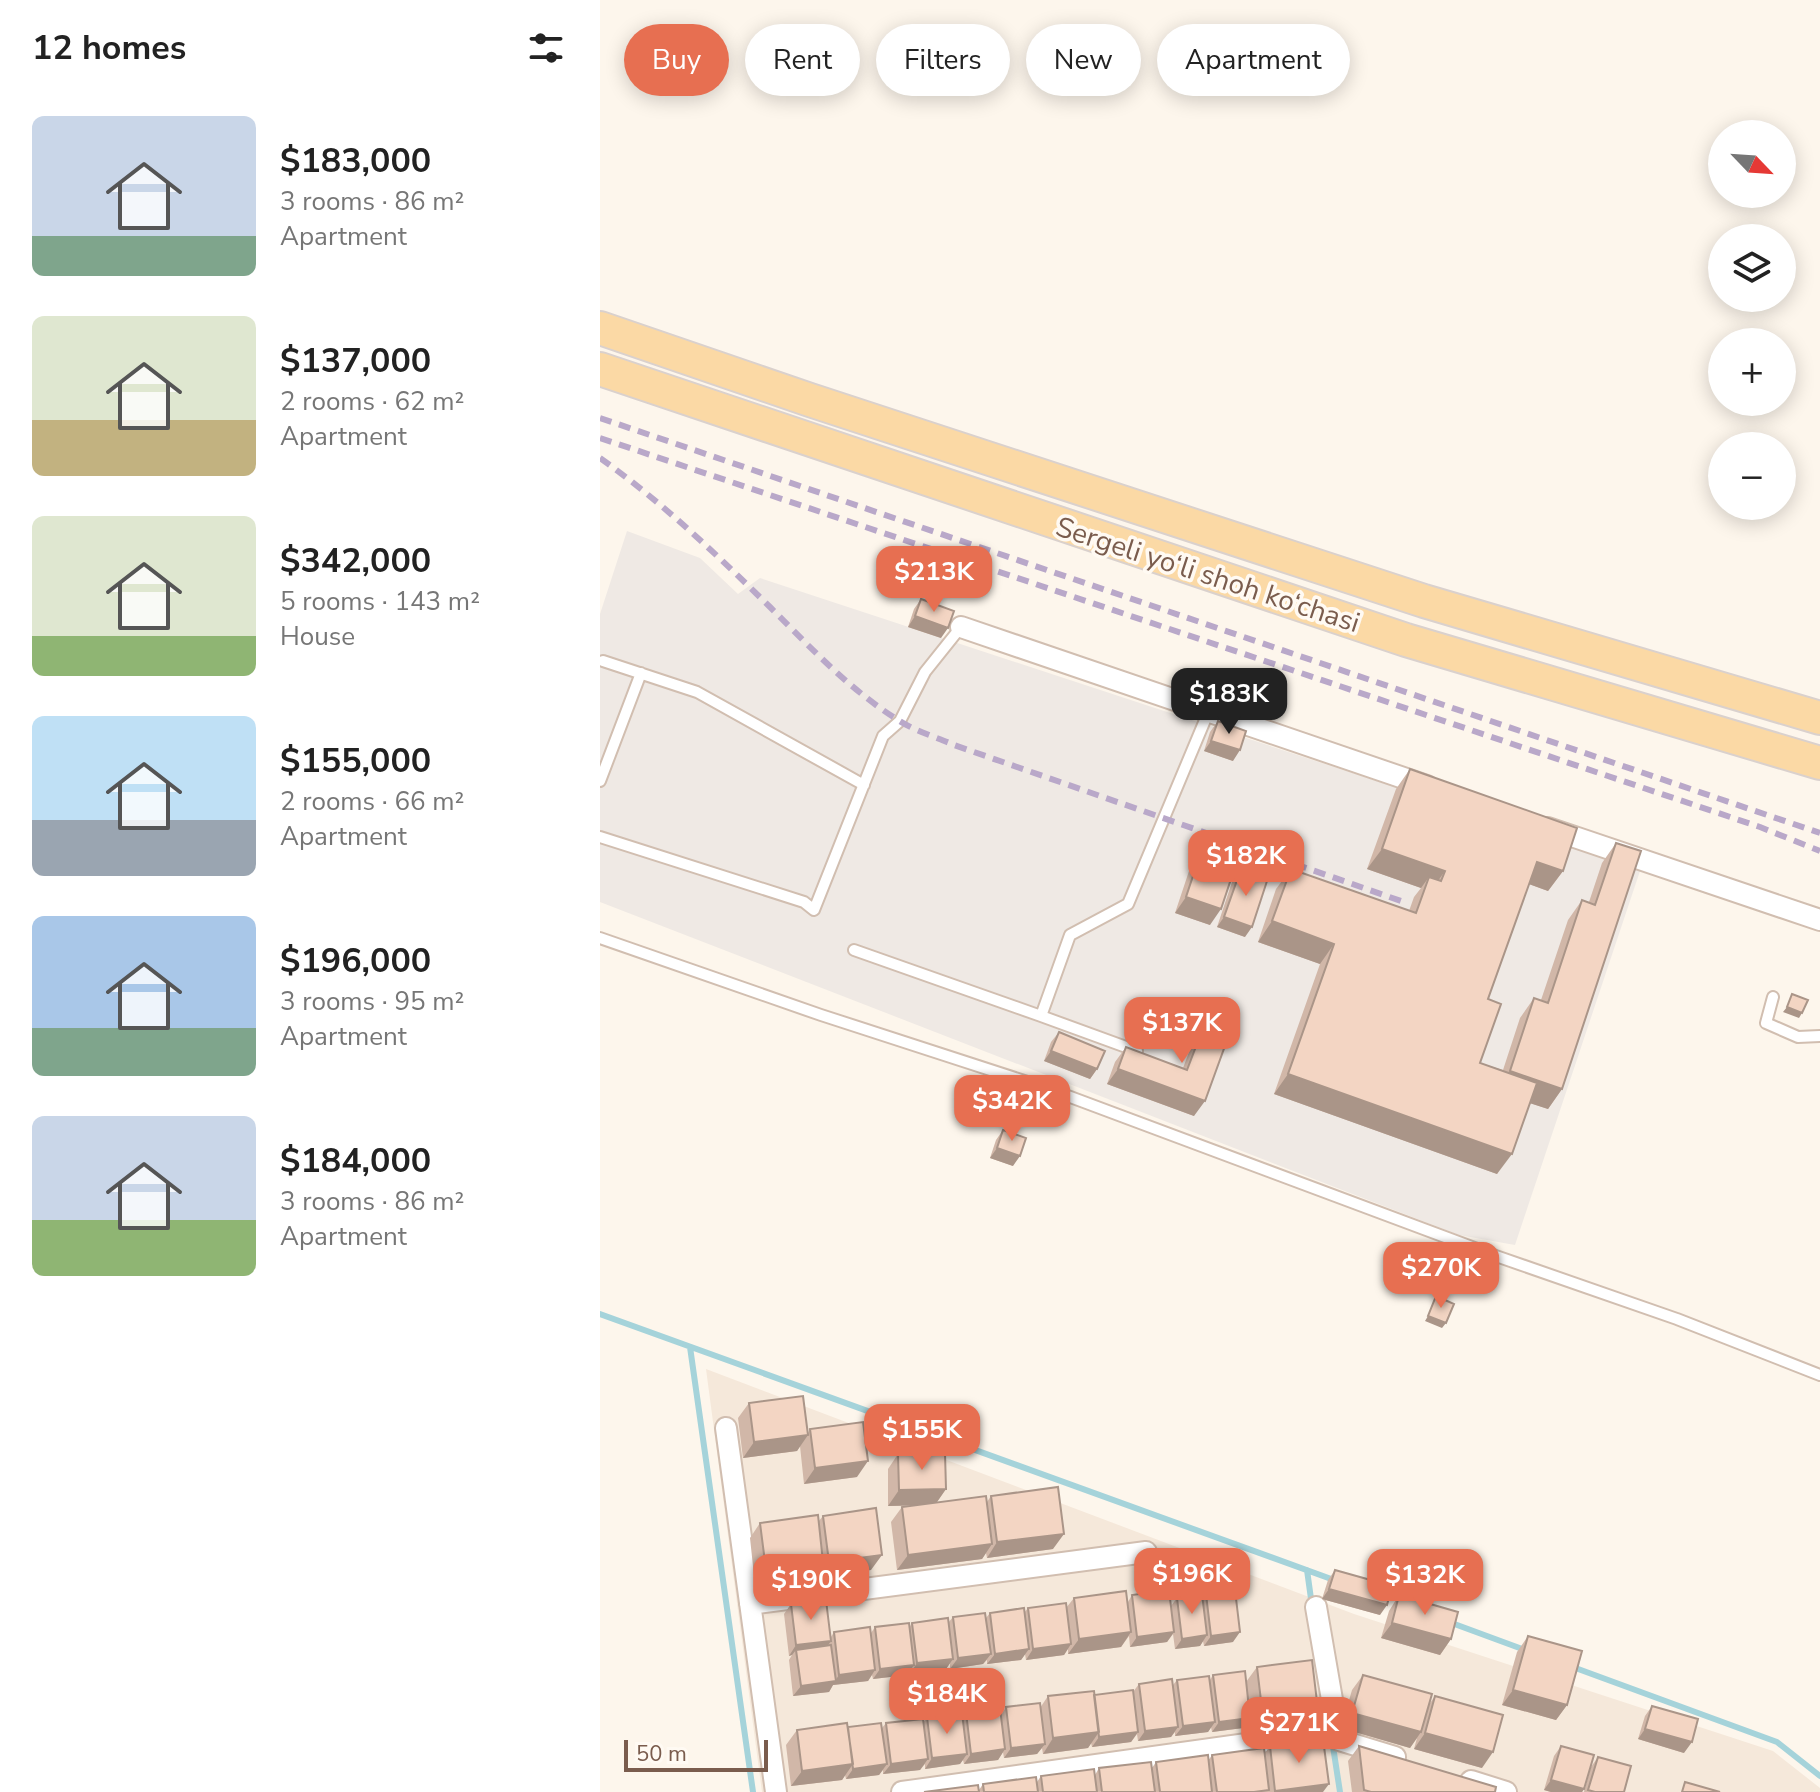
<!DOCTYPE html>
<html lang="en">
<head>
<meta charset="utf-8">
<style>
  :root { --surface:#fff; --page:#f6f6f6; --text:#222; --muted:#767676; --accent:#e76f51 }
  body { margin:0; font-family:"Nunito Sans",sans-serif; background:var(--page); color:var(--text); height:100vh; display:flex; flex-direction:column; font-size:30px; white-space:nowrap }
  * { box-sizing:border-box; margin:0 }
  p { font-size:26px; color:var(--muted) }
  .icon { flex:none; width:44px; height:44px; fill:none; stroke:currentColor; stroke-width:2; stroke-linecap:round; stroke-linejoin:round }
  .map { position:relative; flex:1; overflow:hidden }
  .side { display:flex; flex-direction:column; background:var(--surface); width:600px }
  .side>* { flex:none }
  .guide { position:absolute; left:24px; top:24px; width:760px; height:72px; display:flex; gap:16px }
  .needle { width:52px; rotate:115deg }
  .tools { position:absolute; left:1108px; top:120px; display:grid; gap:16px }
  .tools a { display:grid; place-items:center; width:88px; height:88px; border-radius:50%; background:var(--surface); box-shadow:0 4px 20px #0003; font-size:40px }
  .scale { position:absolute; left:24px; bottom:20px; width:144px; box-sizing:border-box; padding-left:8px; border:4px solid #7a5c4d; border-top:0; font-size:22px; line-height:28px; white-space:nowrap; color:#7a5c4d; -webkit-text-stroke:6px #fffaf3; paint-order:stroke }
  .price { position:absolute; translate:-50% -68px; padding:0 18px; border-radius:16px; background:var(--accent); color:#fff; font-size:26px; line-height:52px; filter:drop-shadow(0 2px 4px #0008) }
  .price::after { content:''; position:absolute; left:50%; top:48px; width:24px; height:18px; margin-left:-12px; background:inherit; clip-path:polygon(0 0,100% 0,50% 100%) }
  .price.selected { background:#222; color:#fff }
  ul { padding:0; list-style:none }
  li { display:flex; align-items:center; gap:24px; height:200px; padding:0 32px }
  li span { display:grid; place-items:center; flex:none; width:224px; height:160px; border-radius:12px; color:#555 }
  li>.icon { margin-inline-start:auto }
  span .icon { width:96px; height:96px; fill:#fffc; stroke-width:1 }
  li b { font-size:34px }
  h2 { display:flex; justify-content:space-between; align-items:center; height:96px; padding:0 32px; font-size:34px }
  .tag { padding:0 28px; border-radius:36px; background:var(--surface); box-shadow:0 4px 20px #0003; font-size:28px; line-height:72px }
  .tag.selected { background:var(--accent); color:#fff }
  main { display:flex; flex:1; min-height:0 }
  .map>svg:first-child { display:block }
  .residential { fill:#f5e8da }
  .industrial { fill:#efe9e4 }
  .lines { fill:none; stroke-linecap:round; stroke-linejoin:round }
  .stream { stroke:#a5d3da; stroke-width:6 }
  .service-casing { stroke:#d1beb0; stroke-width:14 }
  .minor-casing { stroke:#d1beb0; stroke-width:24 }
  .primary-casing { stroke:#dad1cd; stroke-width:36 }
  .service { stroke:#fff; stroke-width:10 }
  .minor { stroke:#fff; stroke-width:20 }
  .primary { stroke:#fbd9a5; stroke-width:32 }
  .rail { stroke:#b9a8c9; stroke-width:6; stroke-dasharray:12 8; stroke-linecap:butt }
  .wall { fill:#d1b7a8 }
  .shaded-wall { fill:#aa9588 }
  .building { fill:#f3d5c3; stroke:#aa9588; stroke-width:2 }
  .labels { text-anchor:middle; stroke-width:7; stroke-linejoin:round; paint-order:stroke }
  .street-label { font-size:28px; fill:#7a5c4d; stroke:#fffaf3 }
</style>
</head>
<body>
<main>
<section class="side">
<h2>12 homes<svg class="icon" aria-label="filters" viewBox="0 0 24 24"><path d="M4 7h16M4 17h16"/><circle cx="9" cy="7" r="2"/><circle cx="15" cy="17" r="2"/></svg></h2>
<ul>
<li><span style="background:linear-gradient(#c9d6e8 75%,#7fa58c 0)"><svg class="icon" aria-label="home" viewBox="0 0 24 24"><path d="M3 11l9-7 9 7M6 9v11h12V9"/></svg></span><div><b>$183,000</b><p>3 rooms · 86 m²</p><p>Apartment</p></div></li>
<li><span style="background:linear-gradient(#dfe7d0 65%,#c2b280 0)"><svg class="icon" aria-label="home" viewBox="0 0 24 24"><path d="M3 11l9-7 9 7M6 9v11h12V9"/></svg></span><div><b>$137,000</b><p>2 rooms · 62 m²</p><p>Apartment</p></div></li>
<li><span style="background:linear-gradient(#dfe7d0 75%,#8fb573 0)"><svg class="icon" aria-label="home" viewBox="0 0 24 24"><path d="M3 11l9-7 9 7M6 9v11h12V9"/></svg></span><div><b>$342,000</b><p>5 rooms · 143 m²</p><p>House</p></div></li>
<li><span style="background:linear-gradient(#bfe0f5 65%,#9aa5b1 0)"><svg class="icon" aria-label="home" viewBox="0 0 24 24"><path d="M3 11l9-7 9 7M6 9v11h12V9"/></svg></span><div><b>$155,000</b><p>2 rooms · 66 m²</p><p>Apartment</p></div></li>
<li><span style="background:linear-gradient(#a9c7e8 70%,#7fa58c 0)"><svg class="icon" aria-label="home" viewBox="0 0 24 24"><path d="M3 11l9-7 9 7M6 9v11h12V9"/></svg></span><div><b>$196,000</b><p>3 rooms · 95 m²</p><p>Apartment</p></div></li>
<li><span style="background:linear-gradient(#c9d6e8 65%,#8fb573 0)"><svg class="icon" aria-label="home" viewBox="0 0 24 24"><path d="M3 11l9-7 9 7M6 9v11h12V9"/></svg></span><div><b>$184,000</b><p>3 rooms · 86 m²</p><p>Apartment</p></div></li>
</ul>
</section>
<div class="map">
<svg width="1220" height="1792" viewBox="0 0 1220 1792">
  <rect width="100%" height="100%" fill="#fdf6ec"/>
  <path class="residential" d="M106,1369L754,1614L1173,1751L1220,1788V1792H162Z"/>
  <path class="industrial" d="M27,531L100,558L138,594L160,578L1041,868L915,1245L859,1235L825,1222L0,902V614Z"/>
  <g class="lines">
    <path class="stream" d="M0,1314L734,1580
      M90,1347L153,1792
      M707,1570L712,1606
      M849,1622L925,1650
      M970,1666L1177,1742L1220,1776
      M732,1740L740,1792"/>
    <g class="service-casing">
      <path id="service" d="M3,661L97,692L264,785
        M0,781L41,673
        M0,837L204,902L214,910L283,736L300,721L325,672L361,627
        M0,938L221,1015L449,1089L896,1256L1077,1319L1220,1375
        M254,950L441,1016L470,935L528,904L608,713
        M1173,997L1166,1023L1198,1037L1220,1036
        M441,1016L537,1051"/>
    </g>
    <g class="minor-casing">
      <path id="minor" d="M361,627L827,786
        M948,828L1220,920
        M126,1428L176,1792
        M150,1604L546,1552
        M716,1607L739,1740L795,1757
        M871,1781L906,1792
        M302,1792L704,1736"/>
    </g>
    <g class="primary-casing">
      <path id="primary" d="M0,328L210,400L824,601L1220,718
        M0,369L806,640L1220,763"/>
    </g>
    <use href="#service" class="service"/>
    <use href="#minor" class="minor"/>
    <use href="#primary" class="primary"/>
    <path class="rail" d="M0,418L1220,833
      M0,438L1160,827L1220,851
      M0,458C62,502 116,554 170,607C210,647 250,690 298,720C315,731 336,737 354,745L801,901"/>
  </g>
  <path class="wall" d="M321,599L341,638L308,627L314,609Z
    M618,721L633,761L604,751L610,732Z
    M810,769L963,871L948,891L929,884L888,999L880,1063L903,1070L920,1018L934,998L941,1000L968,920L982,900L989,902L1002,863L1016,843L962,1089L948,1109L930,1103L897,1174L674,1094L720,964L658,942L676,889L691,869L809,911L814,897L821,888L767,869L796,789Z
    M602,849L610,925L575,913L591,865Z
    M641,869L645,937L617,927L633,879Z
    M605,1023L594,1116L507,1084L515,1062L526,1047L583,1068L594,1039Z
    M459,1032L497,1069L490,1079L444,1061L451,1042Z
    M403,1130L413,1166L390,1158L396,1140Z
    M149,1403L208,1433L210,1429L257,1477L204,1484L200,1446L197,1451L143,1458L138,1418Z
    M298,1454L346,1489L336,1503L387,1502L391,1496L453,1549L387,1558L386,1553L382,1559L297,1570L291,1522L302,1507L318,1505L288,1506V1469Z
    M223,1516L271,1570L218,1577L217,1571L213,1578L155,1585L150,1538L160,1523L218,1522Z
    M735,1570L780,1615L722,1599L728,1580Z
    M606,1594L633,1642L604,1646L603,1641L600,1646L575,1649L573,1634L567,1642L530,1647L529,1636L521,1647L468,1654V1649L464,1655L426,1660L425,1654L421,1660L387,1664V1660L383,1664L350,1669V1663L346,1669L310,1674V1671L307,1675L273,1679L272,1675L268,1681L233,1685L229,1692L193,1696L189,1660L192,1655L189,1656L184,1614L191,1604L231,1637L234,1632L271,1633L275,1627L309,1628L312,1623H348L353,1617L386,1618L390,1613H424L428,1608H466L474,1598L528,1602L532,1595L571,1606L577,1598L602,1599Z
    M799,1595L851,1639L840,1655L781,1638L789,1611Z
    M928,1636L967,1705L956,1720L902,1705L917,1652Z
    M657,1667L706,1718L651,1725L650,1718L643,1728L612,1732L611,1727L608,1732L575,1736V1732L571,1737L538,1741L537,1734L531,1742L492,1747L491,1743L488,1748L443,1754L442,1748L437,1754L404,1758L403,1752L398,1760L364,1764L363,1760L360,1764L325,1769V1764L320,1770L283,1774V1770L279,1775L246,1779L245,1775L242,1780L191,1786L186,1745L197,1730L248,1728H282L286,1723H323L327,1717H363L366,1712L401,1715L406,1707L440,1708L448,1696L494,1695L533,1692L539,1684L573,1685L577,1680H610L613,1675L646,1682Z
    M763,1675L828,1706L835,1696L882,1768L814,1749L817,1738L810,1748L741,1728L752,1690Z
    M1052,1706L1084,1753L1038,1739L1045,1716Z
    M670,1746L723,1792H324L379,1790L383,1784L437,1782L441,1776L495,1775L499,1768H552L556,1762L608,1761L612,1755L665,1753Z
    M759,1746L895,1792H752L748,1761Z
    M961,1746L984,1789L982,1792H951L944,1790L954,1756Z
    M998,1757L1024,1792H984L991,1767Z"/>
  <path class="shaded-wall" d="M315,616L348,628L341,638L308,627Z
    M611,741L640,750L633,761L604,751Z
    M782,849L845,871L830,892L829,877L821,888L767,869Z
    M937,862L963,871L948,891L923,882Z
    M586,897L621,909L610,925L575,913Z
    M624,917L652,927L645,937L617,927Z
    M672,921L734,944L720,964L658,942Z
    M1187,1007L1202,1013L1199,1018L1183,1012Z
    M451,1051L497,1069L490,1079L444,1061Z
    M518,1069L605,1101L594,1116L507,1084Z
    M910,1071L962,1089L948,1109L896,1092Z
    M688,1074L912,1154L897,1174L674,1094Z
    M397,1148L420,1156L413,1166L390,1158Z
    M828,1316L846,1323L842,1328L825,1321Z
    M208,1435L197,1451L143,1458L154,1442Z
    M268,1461L257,1477L204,1484L215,1468Z
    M346,1489L335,1505L288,1506L299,1490Z
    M464,1534L453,1549L387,1558L397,1542Z
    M392,1544L382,1559L297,1570L308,1555Z
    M282,1555L271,1570L218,1577L229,1562Z
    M223,1562L213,1578L155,1585L166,1570Z
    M729,1589L787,1605L780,1615L722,1599Z
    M792,1623L851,1639L840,1655L781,1638Z
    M531,1632L521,1647L468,1654L479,1639Z
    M574,1632L567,1642L530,1647L537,1637Z
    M640,1632L633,1642L604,1646L611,1636Z
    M607,1635L600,1646L575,1649L582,1639Z
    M231,1641L224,1651L196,1650L192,1655L189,1656L196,1645Z
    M471,1644L464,1655L426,1660L433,1649Z
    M429,1649L421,1660L387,1664L395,1654Z
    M391,1654L383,1664L350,1669L358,1658Z
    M353,1659L346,1669L310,1674L317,1663Z
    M314,1665L307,1675L273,1679L280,1669Z
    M275,1670L268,1681L233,1685L229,1692L193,1696L201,1686L235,1681L239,1675Z
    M913,1690L967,1705L956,1720L902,1705Z
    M717,1702L706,1718L651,1725L662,1709Z
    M752,1713L821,1732L810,1748L741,1728Z
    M650,1718L643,1728L612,1732L619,1722Z
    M615,1722L608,1732L575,1736L583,1726Z
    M578,1727L571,1737L538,1741L545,1731Z
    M1045,1729L1092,1742L1084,1753L1038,1739Z
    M499,1732L488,1748L443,1754L453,1738Z
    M538,1732L531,1742L492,1747L499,1737Z
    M825,1733L893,1752L882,1768L814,1749Z
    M445,1744L437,1754L404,1758L411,1748Z
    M405,1749L398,1760L364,1764L371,1754Z
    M367,1754L360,1764L325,1769L332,1758Z
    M328,1759L320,1770L283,1774L291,1764Z
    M253,1764L242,1780L191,1786L202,1771Z
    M287,1764L279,1775L246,1779L253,1769Z
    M951,1780L984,1789L982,1792H951L944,1790Z
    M729,1784L723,1792H674L675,1791Z"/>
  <path class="building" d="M321,599L354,611L348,628L315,616Z
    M618,721L646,731L640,750L611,741Z
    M810,769L977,828L963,871L937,862L888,999L901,1004L880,1063L937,1083L912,1154L688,1074L734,944L672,921L691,869L816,913L829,877L841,881L845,871L782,849Z
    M1016,843L1041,851L962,1089L910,1071L934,998L948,1003L982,900L995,905Z
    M602,849L637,861L621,909L586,897Z
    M641,869L668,878L652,927L624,917Z
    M1192,994L1208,1000L1202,1013L1187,1007Z
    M605,1023L630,1032L605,1101L518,1069L526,1047L587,1070Z
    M459,1032L505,1051L497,1069L451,1051Z
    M403,1130L426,1138L420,1156L397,1148Z
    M836,1296L854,1304L846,1323L828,1316Z
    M203,1396L208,1435L154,1442L149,1403Z
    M263,1422L268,1461L215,1468L210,1429Z
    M345,1453L346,1489L299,1490L298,1454Z
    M458,1487L464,1534L397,1542L391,1496Z
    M386,1496L392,1544L308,1555L302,1507Z
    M276,1508L282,1555L229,1562L223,1516Z
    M218,1515L223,1562L166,1570L160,1523Z
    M735,1570L792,1586L787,1605L729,1589Z
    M569,1590L574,1632L537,1637L532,1595Z
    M635,1590L640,1632L611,1636L606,1594Z
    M526,1591L531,1632L479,1639L474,1598Z
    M602,1594L607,1635L582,1639L577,1598Z
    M799,1595L858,1612L851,1639L792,1623Z
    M226,1600L231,1641L196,1645L191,1604Z
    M466,1603L471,1644L433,1649L428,1608Z
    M424,1608L429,1649L395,1654L390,1613Z
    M385,1613L391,1654L358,1658L353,1617Z
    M348,1618L353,1659L317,1663L312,1623Z
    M309,1623L314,1665L280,1669L275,1627Z
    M270,1627L275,1670L239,1675L234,1632Z
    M928,1636L982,1651L967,1705L913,1690Z
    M231,1645L236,1681L201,1686L196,1650Z
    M712,1660L717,1702L662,1709L657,1667Z
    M645,1671L650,1718L619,1722L613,1675Z
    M763,1675L832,1694L821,1732L752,1713Z
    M609,1676L615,1722L583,1726L577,1680Z
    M572,1679L578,1727L545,1731L539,1684Z
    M533,1690L538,1732L499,1737L494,1695Z
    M494,1691L499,1732L453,1738L448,1696Z
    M835,1696L903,1715L893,1752L825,1733Z
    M440,1703L445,1744L411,1748L406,1707Z
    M1052,1706L1098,1719L1092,1742L1045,1729Z
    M400,1708L405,1749L371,1754L366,1712Z
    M362,1713L367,1754L332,1758L327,1717Z
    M323,1719L328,1759L291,1764L286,1723Z
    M247,1723L253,1764L202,1771L197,1730Z
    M281,1723L287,1764L253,1769L248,1727Z
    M723,1739L729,1784L675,1791L670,1746Z
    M759,1746L896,1787L895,1792H771L764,1790Z
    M961,1746L994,1755L984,1789L951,1780Z
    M664,1748L669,1790L654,1792H617L612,1755Z
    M608,1755L612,1792H560L556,1762Z
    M998,1757L1031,1766L1024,1792H995L988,1790Z
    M551,1762L555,1792H502L499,1768Z
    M494,1769L497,1792H443L441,1776Z
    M436,1777L438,1792H384L383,1784Z
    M1085,1782L1120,1792H1082Z
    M378,1785L379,1792H324Z"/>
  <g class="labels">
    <g class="street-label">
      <text transform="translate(608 574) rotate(18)" y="10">Sergeli yo‘li shoh ko‘chasi</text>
    </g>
  </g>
</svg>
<div class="tools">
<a><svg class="needle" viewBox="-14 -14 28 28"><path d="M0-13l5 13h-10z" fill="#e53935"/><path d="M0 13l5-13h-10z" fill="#767676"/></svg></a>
<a><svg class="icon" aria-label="layers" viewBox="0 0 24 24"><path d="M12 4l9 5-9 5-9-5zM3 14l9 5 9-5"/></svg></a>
<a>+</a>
<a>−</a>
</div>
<div class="scale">50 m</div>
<b class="price" style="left:334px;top:614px">$213K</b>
<b class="price selected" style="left:629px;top:736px">$183K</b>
<b class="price" style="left:646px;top:898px">$182K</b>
<b class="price" style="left:582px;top:1065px">$137K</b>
<b class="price" style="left:412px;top:1143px">$342K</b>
<b class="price" style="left:841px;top:1310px">$270K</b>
<b class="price" style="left:322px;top:1472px">$155K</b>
<b class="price" style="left:592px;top:1616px">$196K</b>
<b class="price" style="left:825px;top:1617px">$132K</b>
<b class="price" style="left:211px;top:1622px">$190K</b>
<b class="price" style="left:347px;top:1736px">$184K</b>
<b class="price" style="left:699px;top:1765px">$271K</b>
<div class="guide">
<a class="tag selected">Buy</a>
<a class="tag">Rent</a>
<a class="tag">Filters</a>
<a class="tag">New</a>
<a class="tag">Apartment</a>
</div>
</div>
</main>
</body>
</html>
